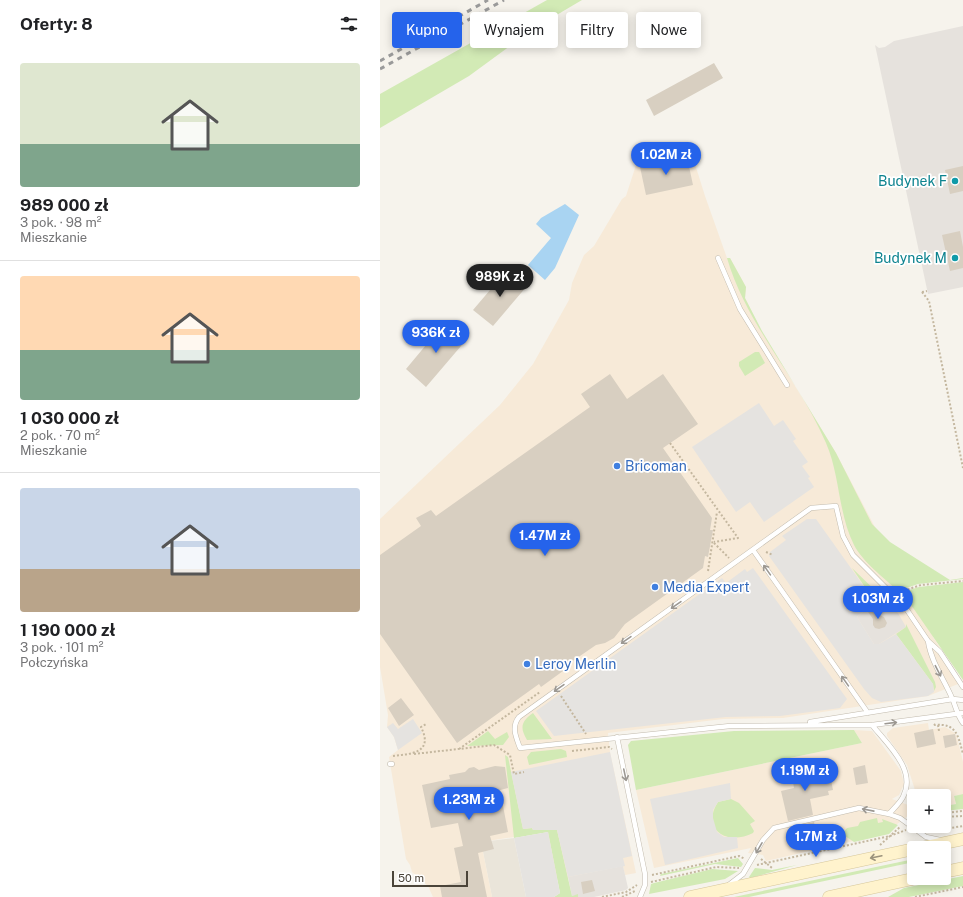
<!DOCTYPE html>
<html lang="pl">
<head>
<meta charset="utf-8">
<style>
  :root { --surface:#fff; --page:#f6f6f6; --text:#202124; --muted:#757577; --line:#e0e0e0; --accent:#2563eb }
  body { margin:0; font-family:"Public Sans",sans-serif; background:var(--page); color:var(--text); height:100vh; display:flex; flex-direction:column; font-size:15px; white-space:nowrap }
  * { box-sizing:border-box; margin:0 }
  p { font-size:13px; color:var(--muted) }
  .icon { flex:none; width:22px; height:22px; fill:none; stroke:currentColor; stroke-width:2; stroke-linecap:round; stroke-linejoin:round }
  .map { position:relative; flex:1; overflow:hidden }
  .panel { display:flex; flex-direction:column; background:var(--surface); width:380px }
  .panel>* { flex:none }
  .hud { position:absolute; left:12px; top:12px; width:380px; height:36px; display:flex; gap:8px }
  .tools { position:absolute; left:527px; top:789px; display:grid; gap:8px }
  .tools a { display:grid; place-items:center; width:44px; height:44px; border-radius:4px; background:var(--surface); box-shadow:0 2px 10px #0003; font-size:20px }
  .scale { position:absolute; left:12px; bottom:10px; width:76px; box-sizing:border-box; padding-left:4px; border:2px solid #4b4439; border-top:0; font-size:11px; line-height:14px; white-space:nowrap; color:#4b4439; -webkit-text-stroke:3px #fff; paint-order:stroke }
  .price { position:absolute; translate:-50% -34px; padding:0 9px; border-radius:14px; background:var(--accent); color:#fff; font-size:13px; line-height:26px; filter:drop-shadow(0 1px 2px #0008) }
  .price::after { content:''; position:absolute; left:50%; top:24px; width:12px; height:9px; margin-left:-6px; background:inherit; clip-path:polygon(0 0,100% 0,50% 100%) }
  .price.current { background:#222; color:#fff }
  ul { padding:0; list-style:none }
  li { display:grid; align-content:center; gap:8px; height:212px; padding:0 20px }
  li+li { border-top:1px solid var(--line) }
  li span { display:grid; place-items:center; height:124px; border-radius:4px; color:#555 }
  li>.icon { margin-inline-start:auto }
  span .icon { width:72px; height:72px; fill:#fffc; stroke-width:1 }
  li b { font-size:17px }
  h2 { display:flex; justify-content:space-between; align-items:center; height:48px; padding:0 20px; font-size:17px }
  .tag { padding:0 14px; border-radius:4px; background:var(--surface); box-shadow:0 2px 10px #0003; font-size:14px; line-height:36px }
  .tag.current { background:var(--accent); color:#fff }
  main { display:flex; flex:1; min-height:0 }
  .map>svg:first-child { display:block }
  .residential { fill:#eae5da }
  .commercial { fill:#f7ead8 }
  .industrial { fill:#e6e2dd }
  .green { fill:#d2eab5 }
  .parking { fill:#e5e3e0 }
  .water { fill:#a9d4f2 }
  .building { fill:#d8cfc1 }
  .lines { fill:none; stroke-linecap:round; stroke-linejoin:round }
  .service-casing { stroke:#c2bbae; stroke-width:5.5 }
  .secondary-casing { stroke:#d6c79b; stroke-width:13 }
  .path { stroke:#c4b79f; stroke-width:2; stroke-dasharray:2 2; stroke-linecap:butt }
  .service { stroke:#fff; stroke-width:4.5 }
  .secondary { stroke:#fff3cd; stroke-width:12 }
  .rail { stroke:#9a9a9a; stroke-width:3; stroke-dasharray:5 5; stroke-linecap:butt }
  .oneway { stroke:#9c9892 }
  .oneway2 { stroke:#9c937c }
  .culture-dot { fill:#0f9aa8; stroke:#fff; stroke-width:1.5 }
  .shop-dot { fill:#3f7fe0; stroke:#fff; stroke-width:1.5 }
  .labels { text-anchor:middle; stroke-width:3.5; stroke-linejoin:round; paint-order:stroke }
  .culture-label { font-size:14px; fill:#0d838f; stroke:#fff; text-anchor:end }
  .shop-label { font-size:14px; fill:#366cbe; stroke:#fff; text-anchor:start }
</style>
</head>
<body>
<main>
<section class="panel">
<h2>Oferty: 8<svg class="icon" aria-label="filters" viewBox="0 0 24 24"><path d="M4 7h16M4 17h16"/><circle cx="9" cy="7" r="2"/><circle cx="15" cy="17" r="2"/></svg></h2>
<ul>
<li><span style="background:linear-gradient(#dfe7d0 65%,#7fa58c 0)"><svg class="icon" aria-label="home" viewBox="0 0 24 24"><path d="M3 11l9-7 9 7M6 9v11h12V9"/></svg></span><div><b>989 000 zł</b><p>3 pok. · 98 m²</p><p>Mieszkanie</p></div></li>
<li><span style="background:linear-gradient(#ffd9b3 60%,#7fa58c 0)"><svg class="icon" aria-label="home" viewBox="0 0 24 24"><path d="M3 11l9-7 9 7M6 9v11h12V9"/></svg></span><div><b>1 030 000 zł</b><p>2 pok. · 70 m²</p><p>Mieszkanie</p></div></li>
<li><span style="background:linear-gradient(#c9d6e8 65%,#b9a48a 0)"><svg class="icon" aria-label="home" viewBox="0 0 24 24"><path d="M3 11l9-7 9 7M6 9v11h12V9"/></svg></span><div><b>1 190 000 zł</b><p>3 pok. · 101 m²</p><p>Połczyńska</p></div></li>
</ul>
</section>
<div class="map">
<svg width="583" height="897" viewBox="0 0 583 897">
  <rect width="100%" height="100%" fill="#f6f3ec"/>
  <path class="residential" d="M134,838L146,897H112L101,842Z"/>
  <path class="commercial" d="M310,148L325,196L347,258H350L366,287L365,298L382,332L456,453L528,590L556,634L553,637L583,682L548,696L403,718L343,719L228,733L230,752L256,873L245,875L243,866L177,880L167,832L101,842L112,897H53L48,886L32,872L30,865L26,859L9,757L18,750L14,737L7,727L8,715L0,667V519L120,405L153,364L189,300L192,283L204,255L214,246L242,199L246,196L256,165L264,158Z
    M548,723L549,730L565,727L575,733L577,737L583,762V794L574,796L576,804L564,806V796H548L540,791L535,790L527,765L507,736V733L513,728Z
    M474,730L492,731L521,771L524,784L519,795L512,799L528,805L529,815L504,834L386,861L383,855L368,853L371,848L274,868L256,790L482,743Z"/>
  <path class="industrial" d="M583,26V287L548,294L495,45L499,48L505,47L514,41Z
    M502,597L518,613L526,627L499,644H494L477,617Z
    M243,866L248,888L246,890L214,897H198V895L192,896L188,877Z"/>
  <path class="green" d="M167,0H202L153,29L89,76L0,128V94Z
    M347,258H350L366,287L365,298L382,331L456,453L492,524L510,542L570,580L583,578V579L538,584L518,591C504,578 482,561 474,545C458,513 460,475 446,443C418,378 367,326 347,258Z
    M375,352H379L385,363L365,376L359,366V362Z
    M472,568L502,597L495,602Z
    M583,582V680L529,602L520,593L539,587Z
    M526,624L555,682L556,687L554,691L553,684L516,634L526,627Z
    M153,713L172,739L147,740C139,727 142,721 153,713Z
    M474,730L482,743L256,790L248,745L251,741L354,731Z
    M108,731L115,739L127,732L129,737L123,745L87,746Z
    M181,749L186,751L187,757L149,765L147,757L151,752Z
    M125,755L128,757L143,829L152,828L153,830H177L192,896L198,894V897H174L180,893L168,832L134,838Z
    M538,790L548,796H534V815L530,816C526,809 528,801 530,793Z
    M583,794V809L564,811V806L576,804L574,796Z
    M351,799L359,803L375,821L370,824L374,831L373,833C348,846 320,830 338,802Z
    M497,818L498,823L503,822L502,819L518,825L509,834L474,842L462,834L467,828L478,826L480,822Z
    M358,858L363,864L361,867L335,864L280,876L281,874Z
    M534,859V862L369,897H354Z
    M417,865L370,878L369,877L375,868L392,870Z
    M332,869L358,871L345,879L269,894L271,884L274,883Z
    M583,876V886L529,897H508L524,888Z"/>
  <path class="parking" d="M379,403L394,426L403,420L416,439L413,441L428,462L422,466L430,477L428,478L434,487L384,522L370,502L356,512L312,447Z
    M427,519H436L495,602L477,617L494,644H499L516,634L553,684L554,692L548,696L501,702L492,698L484,689L389,556L390,552L406,540L402,536Z
    M373,568L467,699L460,708L400,716L346,717L174,736L156,711L342,578L346,583L365,569L367,572Z
    M33,719L42,733L18,750L14,737L7,727L13,723L18,729Z
    M230,752L252,856L243,858L245,866L188,877L177,830H153L152,828L143,829L131,772Z
    M350,783L351,799L338,802L333,810V818L337,832L344,837H357L358,848L285,865L270,799Z
    M168,832L180,893L174,897H146L134,838Z"/>
  <path class="water" d="M185,204L199,215L175,268L165,280L148,265L171,238L156,224L161,218Z"/>
  <path class="building" d="M334,63L343,78L274,116L266,100Z
    M307,157L313,185L266,195L260,167Z
    M583,166V191L570,194L565,170Z
    M580,231L583,247V268L570,271L562,235Z
    M127,270L147,286L113,326L93,310Z
    M66,321L87,339L46,387L26,369Z
    M230,374L247,399L283,374L318,424L283,448L332,518L330,530H333L328,557L325,556L323,568L245,624L234,638L225,643L216,645L181,669L183,671L161,687L159,684L77,743L0,634V555L41,526L36,518L51,510L56,516L210,407L201,394Z
    M486,609L504,617L507,623L505,627L499,629L495,628L493,625V619Z
    M21,698L34,715L19,726L8,708Z
    M553,729L556,744L537,748L534,733Z
    M575,734L577,745L565,748L563,736Z
    M439,765L442,782L451,780L453,790L448,791L449,795L430,799L433,815L408,821L401,791L414,788L411,770Z
    M485,765L488,783L476,785L473,768Z
    M115,766L125,767L128,788L120,790L128,832L110,836L114,849L98,853L107,897H62L60,886L81,882L74,848L83,846L78,823L51,828L42,785L70,779L69,775L85,772L89,768L94,767L99,770Z
    M434,822L438,840L412,845L409,828Z
    M212,880L215,891L203,894L201,882Z"/>
  <g class="lines">
    <g class="service-casing">
      <path id="service" d="M338,258L360,309L407,385
        M373,550L488,713
        M548,641C551,662 564,679 572,698C576,707 577,715 583,723
        M583,687L560,652L548,641L525,607L473,555L463,536L456,506L431,508L139,717C131,727 136,737 140,748L350,726L492,725L583,713
        M430,722L573,699L583,700
        M492,725C508,745 537,770 523,797C520,803 513,809 509,814
        M237,737L265,874V885L260,897
        M10,764H12
        M350,884L363,874L383,840L394,828L479,808L509,814L520,818L546,837L560,840"/>
    </g>
    <g class="secondary-casing">
      <path id="secondary" d="M541,848L583,839
        M564,872L583,868
        M310,897L534,849
        M449,897L537,878"/>
    </g>
    <path class="path" d="M542,292L549,301L583,468
      M542,292L547,291
      M290,443L358,538L334,542
      M334,543L349,558
      M386,552L393,555
      M328,571L337,512
      M520,592L541,585L583,581
      M181,696L206,734
      M554,724L555,725C577,723 578,736 583,754
      M558,725L559,731
      M79,749L160,692
      M192,751L229,747L232,749
      M34,754L114,745L130,755L134,774L144,772
      M13,756C31,754 54,753 41,727L46,724
      M564,813L583,811
      M564,817L583,816
      M545,826L558,830L583,826
      M500,845L520,827
      M381,859L392,868
      M377,865L510,836L526,830
      M272,875L359,856L365,859
      M271,882L336,867L359,868
      M222,897L246,892L257,885
      M242,897L255,891
      M535,897L583,887"/>
    <use href="#service" class="service"/>
    <use href="#secondary" class="secondary"/>
    <path class="rail" d="M0,61L108,0
      M0,69L124,0"/>
  </g>
  <defs><path id="oneway-shaft" d="M-6 0H5M1.5-3L5.5 0L1.5 3" fill="none" stroke-width="1.6" stroke-linecap="round" stroke-linejoin="round"/></defs>
  <g class="oneway">
    <use href="#oneway-shaft" transform="translate(387 570) rotate(-125)"/>
    <use href="#oneway-shaft" transform="translate(296 605) rotate(145)"/>
    <use href="#oneway-shaft" transform="translate(246 640) rotate(145)"/>
    <use href="#oneway-shaft" transform="translate(558 671) rotate(63)"/>
    <use href="#oneway-shaft" transform="translate(465 681) rotate(-125)"/>
    <use href="#oneway-shaft" transform="translate(179 688) rotate(145)"/>
    <use href="#oneway-shaft" transform="translate(511 723) rotate(-7)"/>
    <use href="#oneway-shaft" transform="translate(245 775) rotate(78)"/>
    <use href="#oneway-shaft" transform="translate(488 810) rotate(-169)"/>
    <use href="#oneway-shaft" transform="translate(379 848) rotate(120)"/>
  </g>
  <use class="oneway2" href="#oneway-shaft" transform="translate(496 857) rotate(168)"/>
  <g class="culture-dot">
    <circle cx="575" cy="181" r="4"/>
    <circle cx="575" cy="258" r="4"/>
  </g>
  <g class="shop-dot">
    <circle cx="237" cy="466" r="4"/>
    <circle cx="275" cy="587" r="4"/>
    <circle cx="147" cy="664" r="4"/>
  </g>
  <g class="labels">
    <g class="culture-label">
      <text x="567" y="186">Budynek F</text>
      <text x="567" y="263">Budynek M</text>
    </g>
    <g class="shop-label">
      <text x="245" y="471">Bricoman</text>
      <text x="283" y="592">Media Expert</text>
      <text x="155" y="669">Leroy Merlin</text>
    </g>
  </g>
</svg>
<div class="tools">
<a>+</a>
<a>−</a>
</div>
<div class="scale">50 m</div>
<b class="price" style="left:286px;top:176px">1.02M zł</b>
<b class="price current" style="left:120px;top:298px">989K zł</b>
<b class="price" style="left:56px;top:354px">936K zł</b>
<b class="price" style="left:165px;top:557px">1.47M zł</b>
<b class="price" style="left:498px;top:620px">1.03M zł</b>
<b class="price" style="left:425px;top:792px">1.19M zł</b>
<b class="price" style="left:89px;top:821px">1.23M zł</b>
<b class="price" style="left:436px;top:858px">1.7M zł</b>
<div class="hud">
<a class="tag current">Kupno</a>
<a class="tag">Wynajem</a>
<a class="tag">Filtry</a>
<a class="tag">Nowe</a>
</div>
</div>
</main>
</body>
</html>
